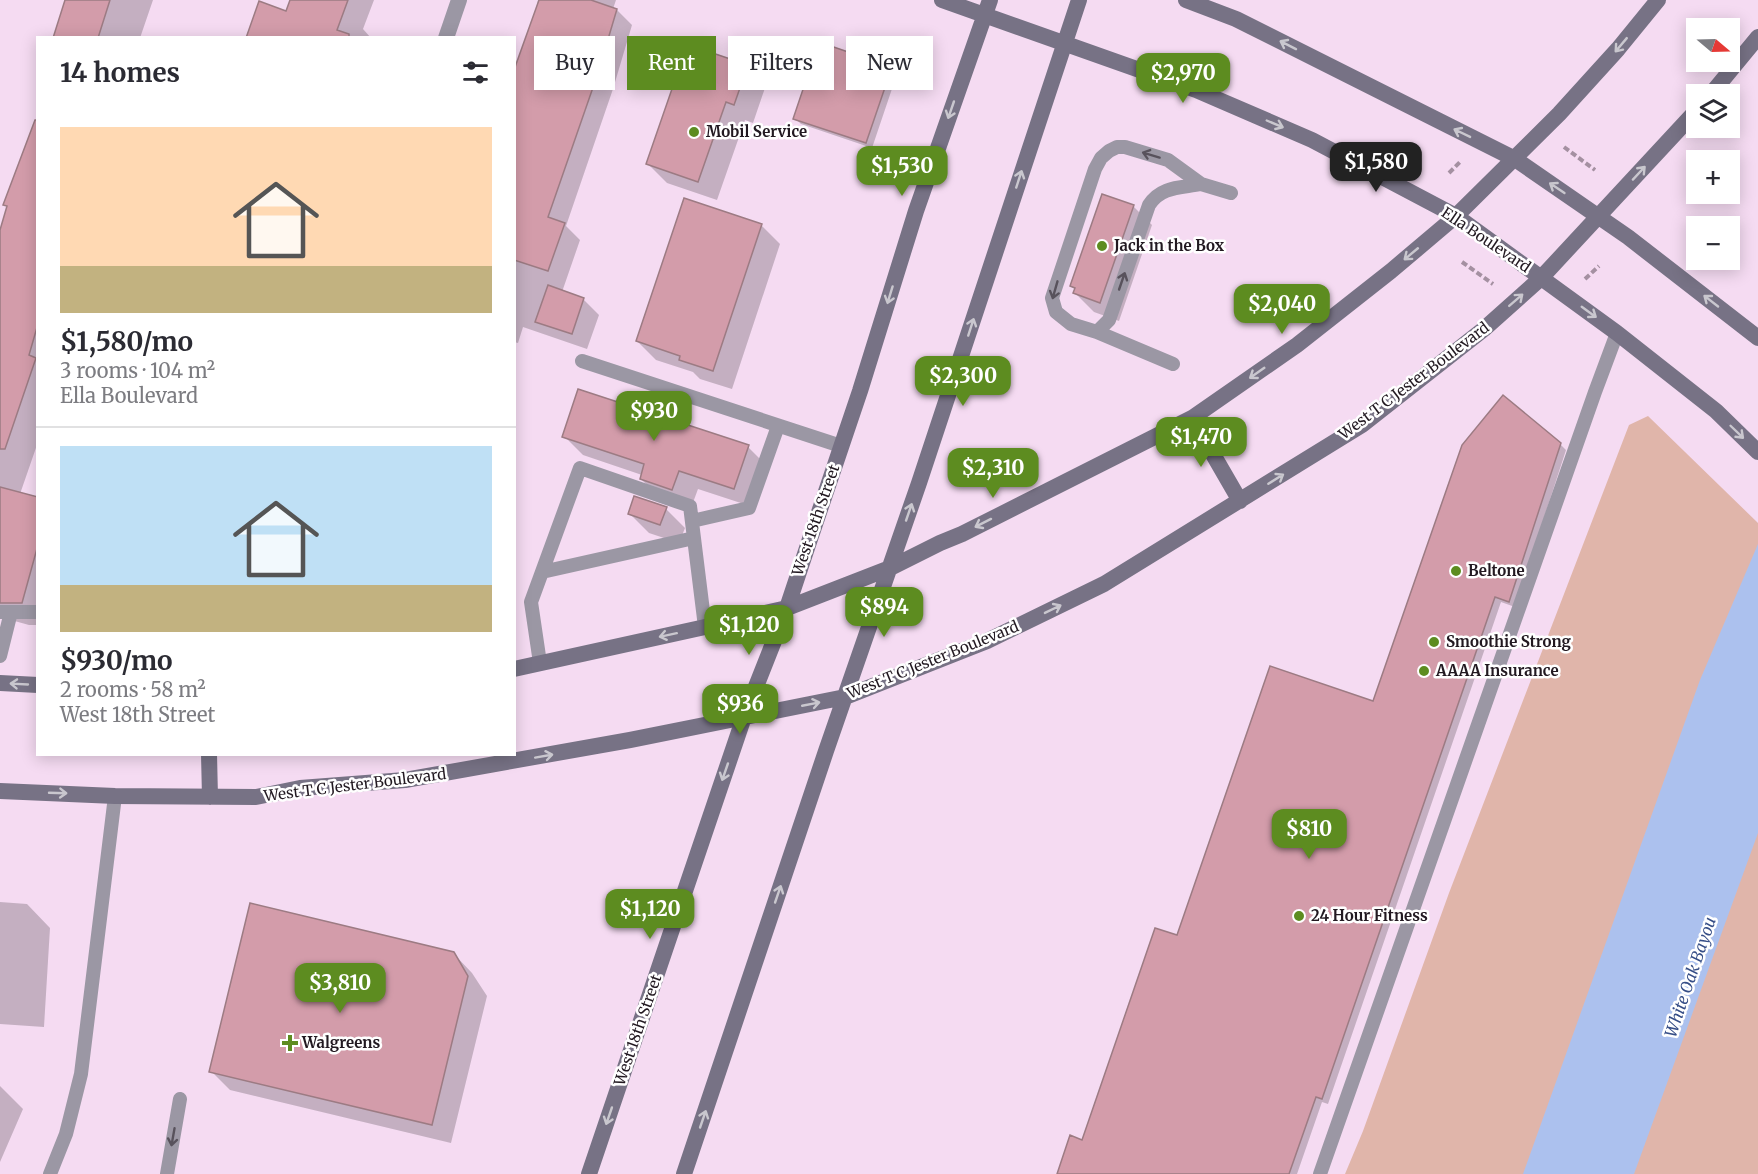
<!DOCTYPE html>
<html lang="en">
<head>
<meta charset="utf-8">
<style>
  :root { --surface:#fff; --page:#f7f7f7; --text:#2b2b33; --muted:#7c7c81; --line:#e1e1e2; --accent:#5d8c20 }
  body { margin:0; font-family:Merriweather,serif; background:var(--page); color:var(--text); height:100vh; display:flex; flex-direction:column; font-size:22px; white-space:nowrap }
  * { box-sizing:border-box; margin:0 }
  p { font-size:20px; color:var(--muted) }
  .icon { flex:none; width:33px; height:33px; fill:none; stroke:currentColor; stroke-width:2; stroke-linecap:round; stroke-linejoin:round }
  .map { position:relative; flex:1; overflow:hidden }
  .drawer { position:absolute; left:36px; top:36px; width:480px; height:720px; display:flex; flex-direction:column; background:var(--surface); border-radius:0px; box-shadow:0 3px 15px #0003 }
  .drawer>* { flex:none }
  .hud { position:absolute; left:534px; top:36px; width:570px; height:54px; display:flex; gap:12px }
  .needle { width:39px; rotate:109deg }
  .tools { position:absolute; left:1686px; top:18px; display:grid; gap:12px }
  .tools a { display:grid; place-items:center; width:54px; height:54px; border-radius:0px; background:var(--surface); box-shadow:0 3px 15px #0003; font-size:30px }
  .price { position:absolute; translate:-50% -51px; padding:0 14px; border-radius:12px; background:var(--accent); color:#fff; font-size:20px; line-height:39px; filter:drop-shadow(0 2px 3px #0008) }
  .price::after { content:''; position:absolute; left:50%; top:36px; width:18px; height:14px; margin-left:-9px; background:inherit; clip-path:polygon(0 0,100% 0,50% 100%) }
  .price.on { background:#222; color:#fff }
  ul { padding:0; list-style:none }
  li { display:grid; align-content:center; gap:12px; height:318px; padding:0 24px }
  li+li { border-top:2px solid var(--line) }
  li span { display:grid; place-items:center; height:186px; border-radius:0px; color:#555 }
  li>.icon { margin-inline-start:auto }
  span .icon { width:108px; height:108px; fill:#fffc; stroke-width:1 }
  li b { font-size:26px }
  h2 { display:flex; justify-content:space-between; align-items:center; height:72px; padding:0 24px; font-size:26px }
  .chip { padding:0 21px; border-radius:0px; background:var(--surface); box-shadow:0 3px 15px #0003; font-size:21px; line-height:54px }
  .chip.on { background:var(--accent); color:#fff }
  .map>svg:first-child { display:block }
  .green { fill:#e0b5aa }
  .water { fill:#acc1ee }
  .shadow { fill:#0003 }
  .building { fill:#d39caa; stroke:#9c7b83; stroke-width:1.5 }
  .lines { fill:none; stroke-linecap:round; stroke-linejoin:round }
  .path { stroke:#a490a1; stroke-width:4; stroke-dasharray:6 3; stroke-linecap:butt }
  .service { stroke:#9b97a4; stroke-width:14 }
  .minor { stroke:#9b97a4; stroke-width:16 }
  .secondary { stroke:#777285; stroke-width:16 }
  .oneway { stroke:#c9c7ce }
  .oneway2 { stroke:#58525c }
  .poi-dot { fill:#5d8c20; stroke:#fff; stroke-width:2 }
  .labels { text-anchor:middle; stroke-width:5; stroke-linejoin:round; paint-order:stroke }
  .poi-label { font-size:15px; font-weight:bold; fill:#221921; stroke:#fff; text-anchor:start }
  .street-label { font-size:15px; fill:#221921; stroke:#fff }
  .water-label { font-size:16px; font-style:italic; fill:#364e87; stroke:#fff }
</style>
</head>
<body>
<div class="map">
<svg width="1758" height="1174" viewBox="0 0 1758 1174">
  <rect width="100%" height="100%" fill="#f5dbf2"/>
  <path class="green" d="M1648,416L1758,523V1174H1345L1363,1131L1449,893L1629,425Z"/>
  <path class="water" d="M1758,544V833L1634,1174H1523L1700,680Z"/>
  <path class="shadow" d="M79,0H153L140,38H55Z
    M291,0H374L363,29L371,38H248L287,13Z
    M538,0H616L613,9L617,10L632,25L613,89L566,226L580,240L562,292L583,299L599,315L587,349L523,327L518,343L514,342V111Z
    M747,66L766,85L753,123L745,120L717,200L667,183L648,164L674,87L671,85Z
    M891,68L897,74L872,148L801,124L795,118Z
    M38,160V442L20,494L38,499V625H29L0,617V235L8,208L4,204Z
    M1133,206L1152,225L1119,321L1094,312L1075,293L1076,290L1071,286Z
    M761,225L780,244L732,389L700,379L693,372L656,360L637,341Z
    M564,436L748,447L767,466L753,507L698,489L691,508L660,498L641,479L642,475L583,455Z
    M1560,444L1566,450L1515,607L1501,602L1328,1104L1322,1102L1297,1174H1059L1083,1142L1178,937L1374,703Z
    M666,509L685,528L679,543L649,533L630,514Z
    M0,902L27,904L50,928L44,1027L0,1024Z
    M453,953L472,973L487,996L451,1143L230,1090L211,1071Z
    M0,1086L23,1109L0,1162Z"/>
  <path class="building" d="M65,0H110L98,38H53Z
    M290,0H348L337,30L349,34V38H246L259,1L286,11Z
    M539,0H591L617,9L598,73L548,217L565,223L548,271L514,260V70Z
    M819,42L892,67L866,143L793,119Z
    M686,44L748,65L734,105L726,102L698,182L646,164L673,86L670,85L683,47H685Z
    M35,120H38V324L29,355L36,358L5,449H0V230L7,206L3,205Z
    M1102,194L1134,205L1100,303L1073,293L1075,288L1070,286Z
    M684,198L762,224L713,371L679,360L680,356L636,341Z
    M548,285L584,298L572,334L535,322Z
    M578,389L749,445L734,489L679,471L672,490L640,479L644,464L562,437Z
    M1503,395L1561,443L1509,602L1495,597L1322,1099L1316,1097L1289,1174H1057L1070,1135L1082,1140L1155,928L1177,935L1270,666L1373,701L1462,445Z
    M0,487L38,497V545L22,603H0Z
    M634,496L667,507L660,525L628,514Z
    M250,903L454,952L468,976L432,1125L209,1072Z"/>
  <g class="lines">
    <path class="path" d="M1564,147L1595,170
      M1449,173L1461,161
      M1462,262L1493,284
      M1585,279L1599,266"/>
    <path class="service" d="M1097,332L1109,320L1149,205C1161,186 1181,188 1201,184
      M582,361L841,446
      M1173,364L1097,332L1071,324L1056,312L1052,298L1095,169L1101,158L1109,151L1117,147H1125L1168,160L1201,184L1231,193
      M692,521L749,508L778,426
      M542,572L694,538
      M0,612H38
      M0,656L11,612
      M540,663L531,602L580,468L690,506L705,627
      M50,1174L66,1134L81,1074L115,796
      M167,1174L180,1099
      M1320,1174L1595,392L1617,333"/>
    <path class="minor" d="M446,38L459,0"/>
    <path class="secondary" d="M942,0L1196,90L1312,140L1456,216L1617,333L1716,411L1758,452
      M1186,0L1236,19L1515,159L1628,237L1758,338
      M1711,94L1758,37
      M1192,418L1240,501
      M514,669L705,627L787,608L890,568L940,543L962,534L1192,418L1297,345L1391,271L1456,216L1559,114L1618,49L1658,0
      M0,683L38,685
      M209,754L210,797
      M0,791L115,796L256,797L300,788L405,780L630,740L845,697L987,641L1104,584L1362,425L1484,329L1541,278L1696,111
      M589,1174L744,717L787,608L810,539L860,391L916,211L990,0
      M684,1174L826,751L919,483L1079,0"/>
  </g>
  <defs><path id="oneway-shaft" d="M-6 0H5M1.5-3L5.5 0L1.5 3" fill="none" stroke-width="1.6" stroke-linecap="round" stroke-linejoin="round" transform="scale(1.5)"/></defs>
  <g class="oneway">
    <use href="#oneway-shaft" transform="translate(1288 45) rotate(-153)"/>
    <use href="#oneway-shaft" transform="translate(1621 45) rotate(130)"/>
    <use href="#oneway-shaft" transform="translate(951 110) rotate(109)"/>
    <use href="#oneway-shaft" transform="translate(1275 124) rotate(23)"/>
    <use href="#oneway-shaft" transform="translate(1462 133) rotate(-154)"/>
    <use href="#oneway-shaft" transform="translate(1639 173) rotate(-47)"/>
    <use href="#oneway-shaft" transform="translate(1019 179) rotate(-72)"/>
    <use href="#oneway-shaft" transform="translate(1557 188) rotate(-146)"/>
    <use href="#oneway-shaft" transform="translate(1411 254) rotate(140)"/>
    <use href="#oneway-shaft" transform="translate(890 295) rotate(107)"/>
    <use href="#oneway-shaft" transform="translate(1516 300) rotate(-41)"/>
    <use href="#oneway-shaft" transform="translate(1711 301) rotate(-142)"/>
    <use href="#oneway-shaft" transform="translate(1589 312) rotate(36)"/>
    <use href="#oneway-shaft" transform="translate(971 327) rotate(-72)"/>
    <use href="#oneway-shaft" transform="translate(1257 373) rotate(145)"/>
    <use href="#oneway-shaft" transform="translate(1737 432) rotate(44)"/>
    <use href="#oneway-shaft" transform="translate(1276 479) rotate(-32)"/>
    <use href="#oneway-shaft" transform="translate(909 512) rotate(-71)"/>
    <use href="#oneway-shaft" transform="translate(983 523) rotate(153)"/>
    <use href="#oneway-shaft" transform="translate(1053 609) rotate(-26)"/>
    <use href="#oneway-shaft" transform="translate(668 635) rotate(168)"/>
    <use href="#oneway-shaft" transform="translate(19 684) rotate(-177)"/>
    <use href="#oneway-shaft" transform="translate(811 704) rotate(-11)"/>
    <use href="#oneway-shaft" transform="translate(544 756) rotate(-10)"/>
    <use href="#oneway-shaft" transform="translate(725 772) rotate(109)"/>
    <use href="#oneway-shaft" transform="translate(58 793) rotate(2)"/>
    <use href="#oneway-shaft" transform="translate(778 894) rotate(-71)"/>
    <use href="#oneway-shaft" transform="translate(609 1116) rotate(109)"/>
    <use href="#oneway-shaft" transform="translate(703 1119) rotate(-71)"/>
  </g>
  <g class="oneway2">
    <use href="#oneway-shaft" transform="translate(1151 155) rotate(-163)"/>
    <use href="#oneway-shaft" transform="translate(1122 281) rotate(-71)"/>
    <use href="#oneway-shaft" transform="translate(1055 290) rotate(106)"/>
    <use href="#oneway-shaft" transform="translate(173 1137) rotate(100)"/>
  </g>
  <g class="poi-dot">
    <circle cx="694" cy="132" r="6"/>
    <circle cx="1102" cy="246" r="6"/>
    <circle cx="1456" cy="571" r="6"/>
    <circle cx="1434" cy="642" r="6"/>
    <circle cx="1424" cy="671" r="6"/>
    <circle cx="1299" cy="916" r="6"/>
    <path d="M287 1034h6v6h6v6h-6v6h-6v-6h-6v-6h6z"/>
  </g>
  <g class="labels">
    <g class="poi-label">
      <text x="706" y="137">Mobil Service</text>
      <text x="1114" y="251">Jack in the Box</text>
      <text x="1468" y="576">Beltone</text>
      <text x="1446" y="647">Smoothie Strong</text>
      <text x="1436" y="676">AAAA Insurance</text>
      <text x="1311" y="921">24 Hour Fitness</text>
      <text x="302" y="1048">Walgreens</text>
    </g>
    <g class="street-label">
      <text transform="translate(1486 240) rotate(34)" y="5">Ella Boulevard</text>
      <text transform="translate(1414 381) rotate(-37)" y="5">West T C Jester Boulevard</text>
      <text transform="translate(816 520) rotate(-71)" y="5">West 18th Street</text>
      <text transform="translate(933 660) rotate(-22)" y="5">West T C Jester Boulevard</text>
      <text transform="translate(355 785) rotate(-7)" y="5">West T C Jester Boulevard</text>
      <text transform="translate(638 1030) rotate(-71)" y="5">West 18th Street</text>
    </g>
    <g class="water-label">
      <text transform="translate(1690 977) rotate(-71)" y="6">White Oak Bayou</text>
    </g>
  </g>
</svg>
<div class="tools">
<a><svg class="needle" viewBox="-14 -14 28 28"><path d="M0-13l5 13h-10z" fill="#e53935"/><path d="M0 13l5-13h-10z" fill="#7c7c81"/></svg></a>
<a><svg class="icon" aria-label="layers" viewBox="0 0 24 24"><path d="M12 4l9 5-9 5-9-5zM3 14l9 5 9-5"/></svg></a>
<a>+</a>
<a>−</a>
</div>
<b class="price" style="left:1183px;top:104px">$2,970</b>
<b class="price on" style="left:1376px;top:193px">$1,580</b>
<b class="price" style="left:902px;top:197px">$1,530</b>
<b class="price" style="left:1282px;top:335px">$2,040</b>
<b class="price" style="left:963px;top:407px">$2,300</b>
<b class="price" style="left:654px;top:442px">$930</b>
<b class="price" style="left:1201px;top:468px">$1,470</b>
<b class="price" style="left:993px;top:499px">$2,310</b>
<b class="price" style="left:884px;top:638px">$894</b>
<b class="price" style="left:749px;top:656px">$1,120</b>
<b class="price" style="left:740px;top:735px">$936</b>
<b class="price" style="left:1309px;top:860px">$810</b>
<b class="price" style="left:650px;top:940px">$1,120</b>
<b class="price" style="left:340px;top:1014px">$3,810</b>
<div class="hud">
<a class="chip">Buy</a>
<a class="chip on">Rent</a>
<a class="chip">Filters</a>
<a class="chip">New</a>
</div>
<section class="drawer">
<h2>14 homes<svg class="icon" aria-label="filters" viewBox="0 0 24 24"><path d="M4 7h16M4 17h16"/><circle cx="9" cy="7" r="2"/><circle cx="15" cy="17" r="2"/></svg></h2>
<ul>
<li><span style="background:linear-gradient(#ffd9b3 75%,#c2b280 0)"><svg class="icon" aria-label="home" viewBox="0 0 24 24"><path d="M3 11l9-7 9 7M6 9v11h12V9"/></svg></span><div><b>$1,580/mo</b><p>3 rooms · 104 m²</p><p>Ella Boulevard</p></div></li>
<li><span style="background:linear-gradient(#bfe0f5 75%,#c2b280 0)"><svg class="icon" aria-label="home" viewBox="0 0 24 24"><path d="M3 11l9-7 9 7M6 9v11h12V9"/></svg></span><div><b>$930/mo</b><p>2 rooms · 58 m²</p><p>West 18th Street</p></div></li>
</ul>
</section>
</div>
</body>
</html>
